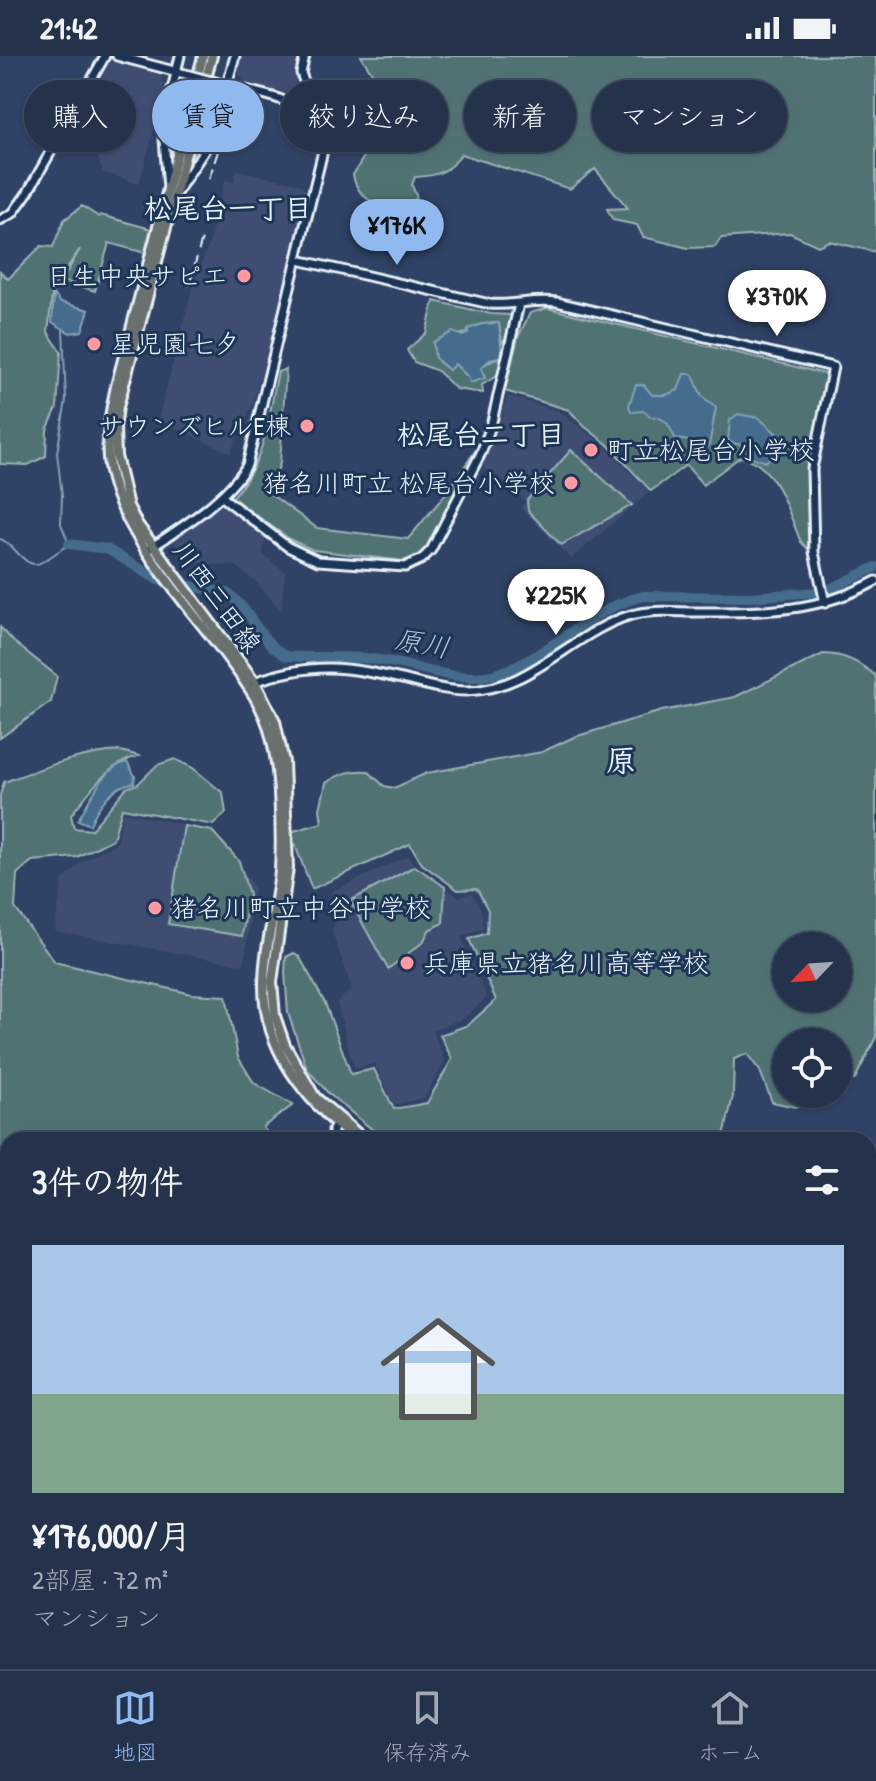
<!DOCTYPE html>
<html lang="ja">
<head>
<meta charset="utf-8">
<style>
  :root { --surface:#24324c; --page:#2c3a53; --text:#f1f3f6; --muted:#a3aab5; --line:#414d64; --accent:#90b9f0 }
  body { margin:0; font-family:"Patrick Hand","Klee One",sans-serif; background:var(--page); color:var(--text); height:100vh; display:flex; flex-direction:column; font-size:30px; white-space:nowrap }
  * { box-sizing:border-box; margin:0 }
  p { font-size:26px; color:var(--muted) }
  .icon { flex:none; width:44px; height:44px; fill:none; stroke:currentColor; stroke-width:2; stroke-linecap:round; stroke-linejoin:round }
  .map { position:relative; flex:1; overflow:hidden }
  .panel { position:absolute; left:0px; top:1076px; width:876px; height:538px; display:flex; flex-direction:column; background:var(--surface); border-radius:24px 24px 0 0; box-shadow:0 2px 6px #0004,0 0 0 2px var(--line) }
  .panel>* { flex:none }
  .guide { position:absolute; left:24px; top:24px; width:828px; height:72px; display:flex; gap:16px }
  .needle { width:52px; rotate:245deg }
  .buttons { position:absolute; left:772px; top:876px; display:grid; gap:16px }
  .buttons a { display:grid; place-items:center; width:80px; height:80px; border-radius:50%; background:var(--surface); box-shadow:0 2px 6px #0004,0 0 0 2px var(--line); font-size:40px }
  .price { position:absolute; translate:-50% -68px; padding:0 18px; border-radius:28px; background:#fff; color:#222; font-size:26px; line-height:52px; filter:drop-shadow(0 2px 4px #0008) }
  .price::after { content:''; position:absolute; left:50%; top:48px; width:24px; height:18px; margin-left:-12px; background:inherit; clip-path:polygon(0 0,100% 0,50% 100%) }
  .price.on { background:var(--accent); color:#111 }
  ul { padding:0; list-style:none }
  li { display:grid; align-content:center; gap:16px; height:424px; padding:0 32px }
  li span { display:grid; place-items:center; height:248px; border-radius:0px; color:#555 }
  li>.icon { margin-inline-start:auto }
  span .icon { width:144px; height:144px; fill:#fffc; stroke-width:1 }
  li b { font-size:34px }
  h2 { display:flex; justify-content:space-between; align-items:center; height:96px; padding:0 32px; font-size:34px }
  .chip { padding:0 28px; border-radius:36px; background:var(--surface); box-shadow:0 2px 6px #0004,0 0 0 2px var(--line); font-size:28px; line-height:72px }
  .chip.on { background:var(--accent); color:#111 }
  .status { display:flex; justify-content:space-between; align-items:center; height:56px; padding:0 40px; background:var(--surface); direction:ltr }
  .status svg { height:22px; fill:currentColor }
  .dock { display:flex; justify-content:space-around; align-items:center; height:112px; border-top:2px solid var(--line); background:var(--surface); font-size:22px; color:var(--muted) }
  .dock a { display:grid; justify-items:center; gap:4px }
  .dock .on { color:var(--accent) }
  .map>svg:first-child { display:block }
  .built { fill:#414e72 }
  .green { fill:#517273; stroke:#9cb2b6; stroke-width:2; fill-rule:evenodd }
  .water { fill:#446c8c; stroke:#86a1b7; stroke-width:2 }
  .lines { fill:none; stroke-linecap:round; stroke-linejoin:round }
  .stream { stroke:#86a1b7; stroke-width:2 }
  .river { stroke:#446c8c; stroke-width:10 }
  .minor-casing { stroke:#e8f1f8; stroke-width:13 }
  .major-casing { stroke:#e8f1f8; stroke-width:14 }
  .minor { stroke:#1d3557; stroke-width:7 }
  .major { stroke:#6a706d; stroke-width:8 }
  .rail { stroke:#e8f1f8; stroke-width:2; stroke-dasharray:12 6; stroke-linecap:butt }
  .minor-bridge-casing { stroke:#e8f1f8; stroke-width:13; stroke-linecap:butt }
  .minor-bridge { stroke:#1d3557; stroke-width:7 }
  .poi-dot { fill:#ff9aa2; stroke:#1d3557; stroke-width:3 }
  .labels { text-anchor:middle; stroke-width:6; stroke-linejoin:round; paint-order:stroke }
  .poi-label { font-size:26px; fill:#e8f1f8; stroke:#1d3557; text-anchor:start }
  .street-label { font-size:26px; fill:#e8f1f8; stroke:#1d3557 }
  .neighbourhood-label { font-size:28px; font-weight:bold; fill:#e8f1f8; stroke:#1d3557 }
  .water-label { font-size:28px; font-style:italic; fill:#afc2d2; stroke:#1d3557 }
  .quarter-label { font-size:30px; font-weight:bold; fill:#e8f1f8; stroke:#1d3557 }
</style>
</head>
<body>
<div class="status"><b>21:42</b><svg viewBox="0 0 49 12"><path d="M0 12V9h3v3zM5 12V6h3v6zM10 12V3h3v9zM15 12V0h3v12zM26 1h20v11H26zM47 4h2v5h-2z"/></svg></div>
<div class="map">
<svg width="876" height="1613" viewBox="0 0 876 1613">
  <rect width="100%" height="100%" fill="#304265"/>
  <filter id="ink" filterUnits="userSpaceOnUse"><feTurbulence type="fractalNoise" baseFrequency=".0125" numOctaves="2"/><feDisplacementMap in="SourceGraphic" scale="16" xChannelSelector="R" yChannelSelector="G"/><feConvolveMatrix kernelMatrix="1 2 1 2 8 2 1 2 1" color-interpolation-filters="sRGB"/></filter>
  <g filter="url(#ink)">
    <path class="built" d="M240,0H301L295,27L301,29L299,40L244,26L237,13Z
      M117,6L160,19L166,32L139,128L103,116L94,92L81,81L88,53L108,7Z
      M236,114L300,128L307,135L276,267L253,347L230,397L158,364L192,234L209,188L225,124L234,126Z
      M508,340L558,355L601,387L649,436L571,503L521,452L525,445L482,410Z
      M221,450L268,479L263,491V499L285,516L281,554L257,527L236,510L189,507L174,487Z
      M123,756L212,775L239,805L254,832L244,909L55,875L62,825L83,805L117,787Z
      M408,800L418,814L459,841L472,837L482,856L483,873L461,881L487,942L462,963L432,974L445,1005L424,1042L394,1048L375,1007L355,1013L348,991L337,946L352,933L332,876L338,850L331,836Z"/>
    <path class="green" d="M361,0H876V196L829,185L818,190L790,177L721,182L715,191L688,192L643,181L637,169L613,164L607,153L628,152L595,113L570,133L461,98C450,116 436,120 415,121L412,129L417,142C393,157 359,150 353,119L372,87L410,69L433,81L400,61Z
      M213,32L220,44L210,80L187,118Z
      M82,150L99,161L101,159L151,173L145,197L109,187L95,235L62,225L80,193L53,232L48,276L61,296L57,352L47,374L46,400L28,409L0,408V215L8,223L41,190L53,191L64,164Z
      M434,245L491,258L511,259L510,275L502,287L499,267L482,268L468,273V277L457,279L439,306L449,314L455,308L469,322L484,319L481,312L483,309L502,300L498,319L482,329L483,337L456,333L438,315L414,306L407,294L426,277Z
      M547,252L826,318L827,327L808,410L812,490L807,492L801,486C788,457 777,407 740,401L703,429L686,409L651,435L607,388L584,370L569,354L505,335L518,281L530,257Z
      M286,313L280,407L269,437L317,472L408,483L448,435L475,395L478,396L429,491L415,502L404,505L313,494L291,484L232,442C266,406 268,362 278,316Z
      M571,394L632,449L561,489L528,455L527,444Z
      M0,571L14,586L57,620L51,646L0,682Z
      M823,598C845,598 860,607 876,620V981L855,1023L838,1031V986H786V1038H823L795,1051L772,1046L760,1015L747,998L734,1003L733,1040L723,1084H385L329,1038L307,1013L288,957L285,917L286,901L294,897L299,900L325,947L351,1018L374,1013L394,1053L427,1047L452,1003L440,979L468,969L496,944L469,883L487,877L488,854L477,833L458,834L422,808L410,788L312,833L290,776L322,767L320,753L326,727C340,717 352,714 368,715L384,730L394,732L427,717L542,696L574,681L662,655L735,641ZM786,890H838V942H786Z
      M121,695L139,700C107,708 91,734 71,759L74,772L91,774L126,732L138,728L157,709L175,703L193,712L223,737L226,757L213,769L122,752L113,783L77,801L32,805L17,818L15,852L55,906L192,938L226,940L238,1001L254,1027L293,1049L263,1071L272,1084H8V1146L0,1157V739L4,726C42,712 80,697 121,695Z
      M184,770L212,775L239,805L249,839L242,880L168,868Z
      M415,810L445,831L443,867L429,874L423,886L388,913L350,845Z
      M0,1188L8,1191V1427L0,1429Z
      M869,1453L876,1457V1544L868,1568Z
      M8,1541V1606H818L808,1613H0V1544Z"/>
    <path class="water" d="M54,238L60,246L89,254L82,275L70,277L52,266Z
      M499,267L502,300L491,303L481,312L485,322L470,327L469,322L455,308L449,314L435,302L433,286L452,276L463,280L468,277V273L482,268Z
      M684,318H692C700,332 698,342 716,351L709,390L675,382C670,371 666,360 651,361L644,355L631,356L629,349L636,329H644L652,339H666L678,334Z
      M738,358L759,362L784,384L766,406L752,401L743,389L732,387L728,384L730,364Z
      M127,706L135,720L134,727C113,728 97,751 90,769L78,764C89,746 104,710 127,706Z"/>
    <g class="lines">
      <path class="stream" d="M0,483C15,487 25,516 42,506C51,501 60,494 69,488L61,468L62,439L57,397L66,344L63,274"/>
      <path class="river" d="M69,488L107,493L158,524L227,537C251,553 260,587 286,600C315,602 344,600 372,603C413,607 459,630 499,617C552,600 586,553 644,540L751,541L817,536L830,533L876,511
        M868,1148L876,1145
        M0,1444L8,1443"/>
      <g class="minor-casing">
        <path id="minor" d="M117,0L189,19
          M298,50L308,36L301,17L305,0
          M168,132L163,71L180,0
          M177,136L212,83L235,0
          M0,164L13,157L28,136L105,0
          M298,204L490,248C513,250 534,243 557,246L833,311L812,413L814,496L825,547
          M221,440L288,491L318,505L405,511L422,503L431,494L481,397L491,370L519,248
          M149,493C181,472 228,442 247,409L322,99C326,40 258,40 215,26
          M251,627C313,605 345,610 406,624C426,629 446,635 467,635C531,634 573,576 631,559C652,553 676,556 698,556C764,556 817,557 876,525
          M333,1084V1074L339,1065"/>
      </g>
      <g class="major-casing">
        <path id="major" d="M203,0L116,330C111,354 106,377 108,402C114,470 183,543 224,597C243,623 264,649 271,681C280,715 282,778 280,814C277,852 264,890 264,928C263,994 307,1045 355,1084
          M212,0L118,351L115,372L116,400L128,450L138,469L255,626L275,665L284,706L288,812L272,926L275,960L285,989L315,1041L365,1084
          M868,1244L876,1265
          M868,1263L876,1298
          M868,1394L876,1393
          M0,1514H8"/>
      </g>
      <use href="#minor" class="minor"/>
      <use href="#major" class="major"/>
      <path class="rail" d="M209,123L228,64
        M189,230L203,179"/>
      <g class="minor-bridge-casing">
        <path id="minor-bridge" d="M189,19L215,26"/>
      </g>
      <use href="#minor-bridge" class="minor-bridge"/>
    </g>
  </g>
  <g class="poi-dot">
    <circle cx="244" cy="220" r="8"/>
    <circle cx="94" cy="288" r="8"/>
    <circle cx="307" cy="370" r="8"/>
    <circle cx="591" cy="394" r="8"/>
    <circle cx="571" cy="427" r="8"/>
    <circle cx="155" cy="852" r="8"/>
    <circle cx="407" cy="907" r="8"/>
  </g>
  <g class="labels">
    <g class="poi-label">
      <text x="228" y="229" text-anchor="end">日生中央サピエ</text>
      <text x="110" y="297">星児園七夕</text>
      <text x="291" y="379" text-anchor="end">サウンズヒルE棟</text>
      <text x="607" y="403">町立松尾台小学校</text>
      <text x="555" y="436" text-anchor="end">猪名川町立 松尾台小学校</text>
      <text x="171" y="861">猪名川町立中谷中学校</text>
      <text x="423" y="916">兵庫県立猪名川高等学校</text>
    </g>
    <g class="street-label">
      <text transform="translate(217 541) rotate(54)" y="9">川西三田線</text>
    </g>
    <g class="neighbourhood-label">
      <text x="228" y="162">松尾台一丁目</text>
      <text x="481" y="388">松尾台二丁目</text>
    </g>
    <g class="water-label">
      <text transform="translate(422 587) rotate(10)" y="10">原川</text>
    </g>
    <g class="quarter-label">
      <text x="621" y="715">原</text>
    </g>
  </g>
</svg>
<div class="buttons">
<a><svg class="needle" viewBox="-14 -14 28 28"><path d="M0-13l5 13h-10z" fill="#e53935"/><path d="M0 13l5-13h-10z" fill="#a3aab5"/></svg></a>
<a><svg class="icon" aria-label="locate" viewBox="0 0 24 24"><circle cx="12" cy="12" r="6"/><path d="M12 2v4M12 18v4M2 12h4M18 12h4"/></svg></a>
</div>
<b class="price on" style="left:397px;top:211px">¥176K</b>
<b class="price" style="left:777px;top:282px">¥370K</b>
<b class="price" style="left:556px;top:581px">¥225K</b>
<div class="guide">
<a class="chip">購入</a>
<a class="chip on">賃貸</a>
<a class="chip">絞り込み</a>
<a class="chip">新着</a>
<a class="chip">マンション</a>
</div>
<section class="panel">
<h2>3件の物件<svg class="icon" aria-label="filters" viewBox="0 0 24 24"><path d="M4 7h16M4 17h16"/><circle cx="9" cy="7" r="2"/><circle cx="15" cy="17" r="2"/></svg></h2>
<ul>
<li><span style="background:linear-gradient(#a9c7e8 60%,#7fa58c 0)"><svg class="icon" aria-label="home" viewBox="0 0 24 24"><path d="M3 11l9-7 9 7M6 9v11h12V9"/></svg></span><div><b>¥176,000/月</b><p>2部屋 · 72 m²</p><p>マンション</p></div></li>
</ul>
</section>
</div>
<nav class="dock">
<a class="on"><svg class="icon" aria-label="map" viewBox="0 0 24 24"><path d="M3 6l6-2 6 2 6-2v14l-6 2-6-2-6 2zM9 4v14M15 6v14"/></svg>地図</a>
<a><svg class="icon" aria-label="saved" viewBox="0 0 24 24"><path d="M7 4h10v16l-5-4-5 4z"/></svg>保存済み</a>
<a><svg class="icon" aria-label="home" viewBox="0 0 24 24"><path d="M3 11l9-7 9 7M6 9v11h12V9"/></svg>ホーム</a>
</nav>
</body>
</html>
